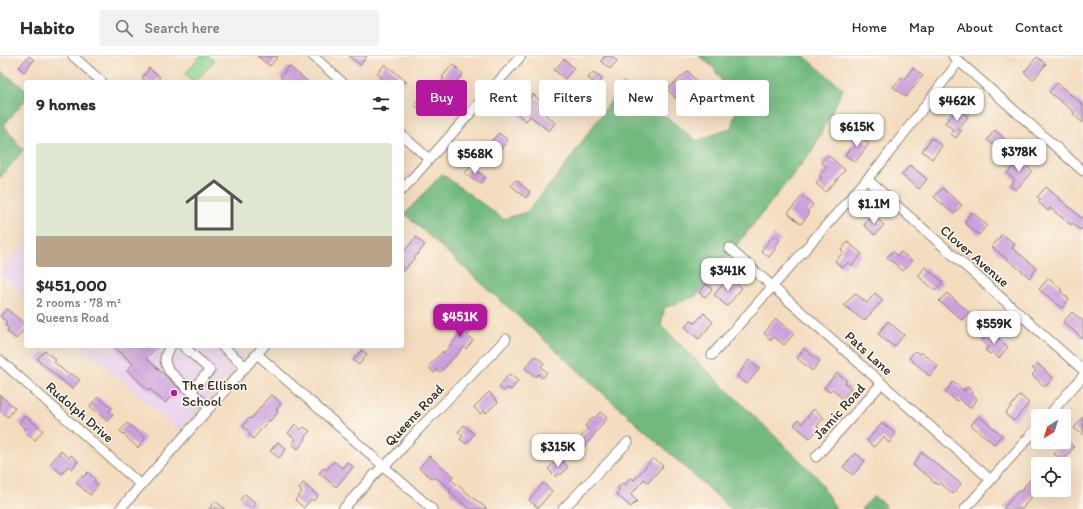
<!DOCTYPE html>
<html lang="en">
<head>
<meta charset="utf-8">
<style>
  :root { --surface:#fff; --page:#f2f2f3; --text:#2b2b33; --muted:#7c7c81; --line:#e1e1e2; --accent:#b5179e }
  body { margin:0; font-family:Itim,sans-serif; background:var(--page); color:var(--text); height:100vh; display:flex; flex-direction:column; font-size:15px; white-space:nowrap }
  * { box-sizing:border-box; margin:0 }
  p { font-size:13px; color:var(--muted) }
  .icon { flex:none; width:22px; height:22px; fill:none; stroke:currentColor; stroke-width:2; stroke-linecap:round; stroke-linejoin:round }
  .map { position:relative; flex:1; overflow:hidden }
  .sheet { position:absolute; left:24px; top:24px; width:380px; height:268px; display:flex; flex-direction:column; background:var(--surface); border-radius:4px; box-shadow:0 4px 16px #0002 }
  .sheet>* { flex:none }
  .guide { position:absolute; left:416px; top:24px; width:380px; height:36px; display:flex; gap:8px }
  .needle { width:26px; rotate:218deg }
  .fabs { position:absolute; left:1031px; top:353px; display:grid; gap:8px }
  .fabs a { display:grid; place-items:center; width:40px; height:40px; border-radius:4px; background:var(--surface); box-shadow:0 4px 16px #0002; font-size:20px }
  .price { position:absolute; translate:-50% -34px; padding:0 9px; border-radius:8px; background:#fff; color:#222; font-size:13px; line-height:26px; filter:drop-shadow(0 1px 2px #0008) }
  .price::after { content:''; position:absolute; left:50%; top:24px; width:12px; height:9px; margin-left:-6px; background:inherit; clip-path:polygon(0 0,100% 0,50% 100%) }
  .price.active { background:var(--accent); color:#fff }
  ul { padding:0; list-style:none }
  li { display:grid; align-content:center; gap:8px; height:212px; padding:0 12px }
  li span { display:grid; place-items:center; height:124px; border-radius:4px; color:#555 }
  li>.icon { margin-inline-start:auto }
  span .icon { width:72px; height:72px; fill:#fffc; stroke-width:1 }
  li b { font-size:17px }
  h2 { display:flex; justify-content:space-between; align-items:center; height:48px; padding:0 12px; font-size:17px }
  .tag { padding:0 14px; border-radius:4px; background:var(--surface); box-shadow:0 4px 16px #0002; font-size:14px; line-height:36px }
  .tag.active { background:var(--accent); color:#fff }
  header { display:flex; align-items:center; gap:24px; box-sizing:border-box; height:56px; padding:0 20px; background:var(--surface); border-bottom:1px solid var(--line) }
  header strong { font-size:19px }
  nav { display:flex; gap:22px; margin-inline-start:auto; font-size:14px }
  .search { width:280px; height:36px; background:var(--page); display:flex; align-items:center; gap:10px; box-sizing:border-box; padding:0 14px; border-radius:4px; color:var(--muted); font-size:15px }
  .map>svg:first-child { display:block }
  .built { fill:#e9d2ed }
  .green { fill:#8cd996; stroke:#5c8260 }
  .forest { fill:#71b97f; stroke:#4e7255 }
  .building { fill:#cd9fdd }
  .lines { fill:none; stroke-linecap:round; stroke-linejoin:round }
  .minor-casing { stroke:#908475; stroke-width:11 }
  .minor { stroke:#fff; stroke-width:9 }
  .poi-dot { fill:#b5179e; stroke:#fbf7ec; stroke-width:1.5 }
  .labels { text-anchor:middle; stroke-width:3; stroke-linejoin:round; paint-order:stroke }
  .street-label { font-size:14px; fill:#2b2b2b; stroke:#fbf7ec }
  .poi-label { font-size:14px; fill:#2b2b2b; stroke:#fbf7ec; text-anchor:start }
</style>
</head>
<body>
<header>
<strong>Habito</strong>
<div class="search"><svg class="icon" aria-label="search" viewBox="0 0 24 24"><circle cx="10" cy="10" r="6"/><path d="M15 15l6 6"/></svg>Search here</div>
<nav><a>Home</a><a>Map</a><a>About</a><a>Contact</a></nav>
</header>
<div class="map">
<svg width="1083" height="453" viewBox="0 0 1083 453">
  <rect width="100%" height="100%" fill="#fbf7ec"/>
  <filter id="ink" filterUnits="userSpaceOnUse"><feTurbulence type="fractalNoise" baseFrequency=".025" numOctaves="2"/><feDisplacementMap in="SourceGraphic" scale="8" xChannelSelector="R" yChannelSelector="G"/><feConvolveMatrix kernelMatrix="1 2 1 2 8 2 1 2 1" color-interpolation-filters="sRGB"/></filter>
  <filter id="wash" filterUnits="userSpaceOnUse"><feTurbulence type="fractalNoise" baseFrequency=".012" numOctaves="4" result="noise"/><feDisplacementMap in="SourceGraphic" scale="16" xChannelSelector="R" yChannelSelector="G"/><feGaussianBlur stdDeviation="0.9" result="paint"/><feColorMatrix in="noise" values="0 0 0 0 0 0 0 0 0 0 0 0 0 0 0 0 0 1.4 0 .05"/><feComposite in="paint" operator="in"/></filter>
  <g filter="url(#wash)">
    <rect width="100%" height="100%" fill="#f4dcbf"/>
    <path class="built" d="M26,185V242L0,219V214Z
      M81,290H236L247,300L179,375Z"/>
    <path class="green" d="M200,0H208L214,5L195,26H194L185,18Z"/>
    <path class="forest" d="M699,0H804L843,33L812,95L696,240L664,252L661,270L816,420L836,453H731L405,158L442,118L503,163L527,156L562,114L623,28L697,85L731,72L737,50L713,11Z
      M0,15L26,33V43L4,69L23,94L0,122Z
      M873,441L884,447L885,453H861Z"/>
    <g id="blocks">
      <path class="building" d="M29,0L34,4L24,16L19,11Z
        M257,0H278L270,10Z
        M349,0H367L360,9Z
        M605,0H611L617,5L610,13L601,5Z
        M1037,1L1046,8L1033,24L1024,16Z
        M564,3L574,12L565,23L554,14Z
        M385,8L407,26H387L377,18Z
        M453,8L463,18L434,51L431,48L424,57L415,49L422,41L419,38L423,33L428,38L432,33L434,35L444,22L442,21Z
        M289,10L308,26H285L280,21Z
        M149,12L160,21L155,26H147L142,22Z
        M913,12L923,20L906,41L893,31L901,22L904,24Z
        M688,15L696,25L676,43L667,33Z
        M593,16L602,23L597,29L588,22Z
        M1057,27L1083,49V67L1073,58L1074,56L1049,36Z
        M533,38L543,47L538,52L555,67L549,75L530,60L526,65L517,58Z
        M958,52L968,61L958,73L961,75L956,82L951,78L954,74L945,67Z
        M995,74L1005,83L1004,84L1009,88L1002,96L987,84Z
        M499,77L508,84L499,95L490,87Z
        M855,77L869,88L855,106L845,99L855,86L851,82Z
        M932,82L942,90L932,103L922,95Z
        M828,99L845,114L826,136L816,128L822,122L819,120L827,111L821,106Z
        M1017,102L1032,115L1016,134L1010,130L1015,124L1007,117L1013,111L1011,109Z
        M910,109L927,123L919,133L902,119Z
        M471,110L485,121L480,127L474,123L473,124L465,117Z
        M516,124L530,136L526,142L511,129Z
        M1046,131L1083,163V171L1080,174L1072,167L1071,169L1050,152L1048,155L1038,146L1041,144L1037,141Z
        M942,132L962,149L954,158L934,141Z
        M802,140L813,149L807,156L809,158L801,168L788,157Z
        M972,156L987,169L979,179L964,166Z
        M872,159L884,169L875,179L864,169Z
        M1002,178L1015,188L1012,192L1037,212L1030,222L992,191Z
        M774,179L780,184L775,190L777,191L769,201L761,195Z
        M416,181L425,189L402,217V198Z
        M848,186L862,198L852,209L848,206L843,212L835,205L843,196L841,194Z
        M893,195L897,200L901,196L912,205L903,215L887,201Z
        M925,211L943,226L935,234L918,220Z
        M729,221L742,232L727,250L714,239Z
        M1049,222L1062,234L1060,235L1069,243L1062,252L1039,233Z
        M706,228L712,233L705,241L699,237Z
        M855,237L867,247L875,237L883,244L864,265L844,249Z
        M947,237L969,256L962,264L939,245Z
        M479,247L488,255L467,280L473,284L466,293L464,291L440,316L437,314L434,317L428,311L443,295L444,297L469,267L459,259L465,251L471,256Z
        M7,253L26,269V271L16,283L7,275L9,273L5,269L7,266L0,260Z
        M1072,256L1083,265V283L1063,266Z
        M704,257L713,266L699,283L685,271L691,264L695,267Z
        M776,263L794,278L784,289L774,281L771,284L764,277Z
        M888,265L904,279L894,291L878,278Z
        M989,275L1008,291L999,302L992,296L990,298L985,294L988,291L981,285Z
        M114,290H158L146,302L182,335L175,342L172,340L165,347L150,333L149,335L127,314L133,308Z
        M804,293L820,305L812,315L797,302Z
        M362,294L367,298L359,309L353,304Z
        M45,295L56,304L54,306L69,319L71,317L80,324L72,333L37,303Z
        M915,295L919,298L921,296L938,310L930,320L909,302Z
        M535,300L544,307L541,311L547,316L543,322L538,318L536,321L525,312Z
        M749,304L759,313L747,328L737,320Z
        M1037,307L1053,322L1045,331L1032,319L1036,315L1032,312Z
        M837,317L847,325L845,327L851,332L843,343L832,333L829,336L824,332Z
        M509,318L518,325L511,334L507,332L504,335L499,331Z
        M953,326L964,335L967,331L972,335L971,338L977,343L970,352L959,343L957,345L945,336Z
        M489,336L498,346L486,357L484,355L480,358L474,351Z
        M271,338L281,347L276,354L278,356L270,365L269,364L253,383L249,379L250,377L243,370L249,362L251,363Z
        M0,339L15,352L8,361L0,355Z
        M1020,339L1029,347L1014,365L1005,358Z
        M98,341L112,352L109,355L113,358L107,365L90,350Z
        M814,353L824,362L817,370L819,372L810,382L794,369L798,364L802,367Z
        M600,356L607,362L576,402L567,394L575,384L577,385L588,373L585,370L593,361L595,362Z
        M25,360L43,374L35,384L24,375L26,373L19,367Z
        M979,360L1002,379L994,388L971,369Z
        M1083,361V379L1074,372Z
        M127,367L145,382L138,392L120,375Z
        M882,367L896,378L889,387L883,381L874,391L867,385Z
        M295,368L301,374L304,371L310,375L304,382L306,383L298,393L292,388L296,383L288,377Z
        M464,369L474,378L466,388L460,383L463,380L458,376Z
        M1065,384L1074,391L1063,405L1054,398Z
        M278,386L286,393L279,402L270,395Z
        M61,395L69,402L71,399L78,405L72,413L68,410L62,418L50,408Z
        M922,396L961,428L953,438L940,427L938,429L931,424L932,423L913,409Z
        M855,397L865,405L853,419L843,411Z
        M429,400L453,420L450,423L487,453H470L449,436L451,434L435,421L433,423L419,412Z
        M559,402L568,411L561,419L559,417L556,421L548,413Z
        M653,402L663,410L648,427L644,423L631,439L637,445L631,451L616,438L619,434L618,432L622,427L625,429L631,421L634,424Z
        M334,405L342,412L347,406L353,411L336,431L319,417L324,412L326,414Z
        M1038,414V432L1022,453H1003L1018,435L1020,436Z
        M88,416L95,423L94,425L98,429L90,439L76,427L82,420L83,421Z
        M303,427L318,440L313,445L311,443L304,452L295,444L302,436L299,433Z
        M543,427L552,435L538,452L529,444Z
        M245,438L256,447L252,453L240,444Z
        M215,445L225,453H209Z"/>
    </g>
  </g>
  <g filter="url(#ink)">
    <use href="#blocks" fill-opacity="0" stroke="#908475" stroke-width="1"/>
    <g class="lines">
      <g class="minor-casing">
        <path id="minor" d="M73,0L102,26
          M313,0L342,26
          M953,0L1083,115
          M402,79L429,103
          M867,123L1083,314
          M402,134L521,0
          M729,192L991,424
          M171,290C164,299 163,305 169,315L209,352
          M183,290L210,314L191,335
          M222,290L246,311
          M257,298L432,453
          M712,299L883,105L959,5
          M0,304L141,429
          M1048,360L1083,320
          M816,401L882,327
          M120,453L264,290
          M343,453L375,418L394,401L418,374L506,283
          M563,453L628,386
          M965,453L1038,371"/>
      </g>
      <use href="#minor" class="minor"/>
    </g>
  </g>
  <circle class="poi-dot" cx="174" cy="337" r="4"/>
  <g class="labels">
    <g class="street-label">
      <text transform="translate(975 200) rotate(41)" y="5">Clover Avenue</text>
      <text transform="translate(869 297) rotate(42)" y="5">Pats Lane</text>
      <text transform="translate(839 355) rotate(-48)" y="5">Jamic Road</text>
      <text transform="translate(80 356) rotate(41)" y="5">Rudolph Drive</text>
      <text transform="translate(414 359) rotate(-47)" y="5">Queens Road</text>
    </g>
    <g class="poi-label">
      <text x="182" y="334">The Ellison<tspan x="182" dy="16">School</tspan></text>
    </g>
  </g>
</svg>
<div class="fabs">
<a><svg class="needle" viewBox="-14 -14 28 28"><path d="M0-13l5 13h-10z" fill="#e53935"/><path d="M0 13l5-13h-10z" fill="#7c7c81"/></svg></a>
<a><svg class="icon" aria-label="locate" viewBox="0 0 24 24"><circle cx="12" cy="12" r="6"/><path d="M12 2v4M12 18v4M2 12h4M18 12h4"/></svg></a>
</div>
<b class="price" style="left:957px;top:66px">$462K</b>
<b class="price" style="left:857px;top:92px">$615K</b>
<b class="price" style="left:1019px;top:117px">$378K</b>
<b class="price" style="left:475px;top:119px">$568K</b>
<b class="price" style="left:874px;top:169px">$1.1M</b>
<b class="price" style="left:728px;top:236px">$341K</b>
<b class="price active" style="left:460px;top:282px">$451K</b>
<b class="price" style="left:994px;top:289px">$559K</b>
<b class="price" style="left:558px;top:412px">$315K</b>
<div class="guide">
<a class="tag active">Buy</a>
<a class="tag">Rent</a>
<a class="tag">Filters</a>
<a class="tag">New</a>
<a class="tag">Apartment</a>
</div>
<section class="sheet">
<h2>9 homes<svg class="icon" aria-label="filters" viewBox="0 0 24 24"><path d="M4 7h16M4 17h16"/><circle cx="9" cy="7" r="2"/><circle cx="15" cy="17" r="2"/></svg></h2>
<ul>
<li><span style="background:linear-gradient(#dfe7d0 75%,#b9a48a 0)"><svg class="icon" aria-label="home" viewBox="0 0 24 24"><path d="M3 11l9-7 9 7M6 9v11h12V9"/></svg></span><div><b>$451,000</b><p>2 rooms · 78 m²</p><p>Queens Road</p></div></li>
</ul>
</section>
</div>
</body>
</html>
